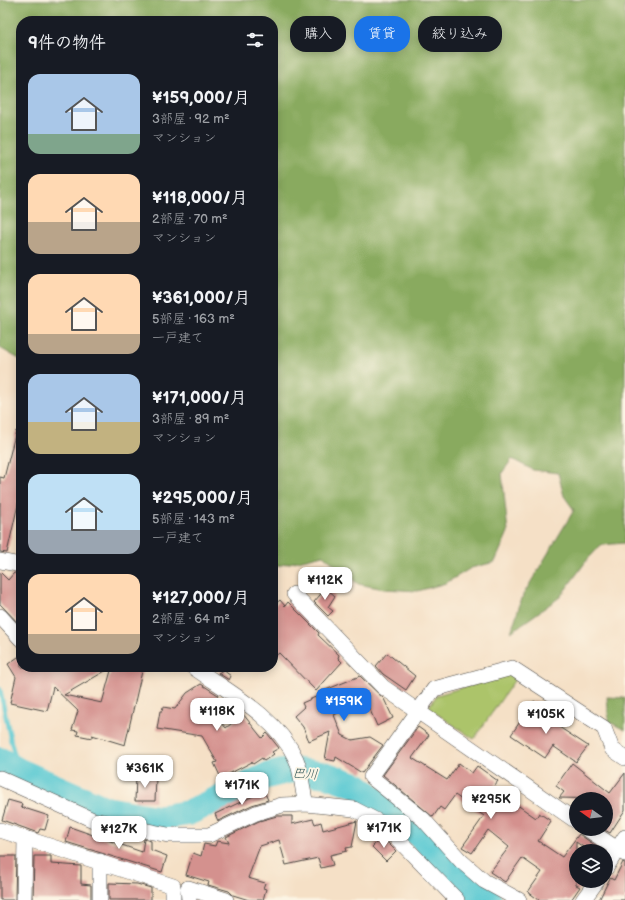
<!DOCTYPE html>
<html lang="ja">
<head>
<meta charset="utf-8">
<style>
  :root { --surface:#171b24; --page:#20242c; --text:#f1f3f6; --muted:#9ea1a6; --accent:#1a73e8 }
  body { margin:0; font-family:"Balsamiq Sans","Klee One",sans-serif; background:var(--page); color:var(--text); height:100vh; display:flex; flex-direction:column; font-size:15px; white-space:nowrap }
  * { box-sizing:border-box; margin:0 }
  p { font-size:13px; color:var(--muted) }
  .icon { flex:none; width:22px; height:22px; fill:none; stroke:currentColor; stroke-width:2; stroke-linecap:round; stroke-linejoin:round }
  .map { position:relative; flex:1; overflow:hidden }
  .sheet { position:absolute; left:16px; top:16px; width:262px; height:656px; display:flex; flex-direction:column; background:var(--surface); border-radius:16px; box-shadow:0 2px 10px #0003 }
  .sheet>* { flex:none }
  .banner { position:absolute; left:290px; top:16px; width:275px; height:36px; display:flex; gap:8px }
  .needle { width:26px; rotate:284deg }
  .fabs { position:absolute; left:569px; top:792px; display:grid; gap:8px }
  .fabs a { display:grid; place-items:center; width:44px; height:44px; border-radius:50%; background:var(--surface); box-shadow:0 2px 10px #0003; font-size:20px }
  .price { position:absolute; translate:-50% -34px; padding:0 9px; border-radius:8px; background:#fff; color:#222; font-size:13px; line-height:26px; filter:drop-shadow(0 1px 2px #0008) }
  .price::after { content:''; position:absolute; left:50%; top:24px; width:12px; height:9px; margin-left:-6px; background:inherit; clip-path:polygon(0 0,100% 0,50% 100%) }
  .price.selected { background:var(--accent); color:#fff }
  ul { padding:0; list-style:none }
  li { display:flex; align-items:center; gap:12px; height:100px; padding:0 12px }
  li span { display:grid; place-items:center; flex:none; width:112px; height:80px; border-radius:12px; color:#555 }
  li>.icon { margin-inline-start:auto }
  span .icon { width:48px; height:48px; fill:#fffc; stroke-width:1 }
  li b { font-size:17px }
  h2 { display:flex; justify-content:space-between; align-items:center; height:48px; padding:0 12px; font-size:17px }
  .pill { padding:0 14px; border-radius:16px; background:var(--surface); box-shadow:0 2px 10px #0003; font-size:14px; line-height:36px }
  .pill.selected { background:var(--accent); color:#fff }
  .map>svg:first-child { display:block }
  .green { fill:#acc46a; stroke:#6c784a }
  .forest { fill:#89aa5e; stroke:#5a6a44 }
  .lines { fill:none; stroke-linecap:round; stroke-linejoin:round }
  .stream { stroke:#5dcad3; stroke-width:4.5 }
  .river { stroke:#5dcad3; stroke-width:26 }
  .building { fill:#d4918e; fill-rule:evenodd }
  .street-casing { stroke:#494642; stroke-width:16 }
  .street { stroke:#fff; stroke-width:15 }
  .labels { text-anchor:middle; stroke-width:3.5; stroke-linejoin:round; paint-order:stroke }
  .water-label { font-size:13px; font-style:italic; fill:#3a5b5d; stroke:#fcf5e5 }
</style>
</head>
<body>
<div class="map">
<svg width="625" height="900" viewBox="0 0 625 900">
  <rect width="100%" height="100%" fill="#fcf5e5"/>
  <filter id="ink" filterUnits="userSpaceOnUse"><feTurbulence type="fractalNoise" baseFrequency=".025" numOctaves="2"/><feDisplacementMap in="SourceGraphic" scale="8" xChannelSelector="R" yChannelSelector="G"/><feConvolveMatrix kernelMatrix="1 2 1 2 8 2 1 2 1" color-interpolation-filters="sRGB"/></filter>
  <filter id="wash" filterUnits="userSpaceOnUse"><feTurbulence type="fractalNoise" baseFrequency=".012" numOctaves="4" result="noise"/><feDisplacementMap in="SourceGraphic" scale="16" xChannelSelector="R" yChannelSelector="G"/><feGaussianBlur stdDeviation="0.9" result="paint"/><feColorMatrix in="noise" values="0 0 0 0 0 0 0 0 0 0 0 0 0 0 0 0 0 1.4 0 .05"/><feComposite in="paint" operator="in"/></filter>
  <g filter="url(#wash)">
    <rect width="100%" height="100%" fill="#f5e0c6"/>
    <path class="green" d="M509,674L516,678L474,739L428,708L437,695Z"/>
    <path class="forest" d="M0,0H625V543L601,545L587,560L560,597L511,632L523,595L574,510L564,496L558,473L533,470L512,459L502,473L508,532L495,562L471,568L446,583L418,591L384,589L358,584L323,555L273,567V21H21V360L0,348Z
      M607,697L625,698V730L609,722Z"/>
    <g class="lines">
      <path class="stream" d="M0,689L11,742L19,771"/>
      <path class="river" d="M0,760L19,771L106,809L156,818L188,813L266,776L291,770L327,775L358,786L413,829L468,887L489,900"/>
    </g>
    <g id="blocks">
      <path class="building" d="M16,431L21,432V491L7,553L0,552V477L4,478Z
        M0,572L8,580L14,573L21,574V626L0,604Z
        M326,588L335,596L328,607L333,611L328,616L314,602Z
        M280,600L285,606L288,602L319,633L318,635L339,655L338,658L342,662L316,691L279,653L273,658V606Z
        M387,653L415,676L406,690L383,674L376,666Z
        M21,655V667H143L125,745L92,735V738L77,735L78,731L72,730L78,711L53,687L47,711L10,703L16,677L8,664ZM112,667L102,703L64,695Z
        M223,670L231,676L229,680L218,673Z
        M360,676L384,699L393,718L377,726L363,694L336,707L338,713L334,715L342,735L352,740L370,737L383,745L362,773L336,757L335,761L325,759L330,732L309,741L303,727L294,716L304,707L302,703L320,695L318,693Z
        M201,684L218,695L210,709L226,728L243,714L262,738L267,733L279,748L272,752L274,754L264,761L262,758L253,764L252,762L221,778L214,763L217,762L202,736L157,729L160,711H162L163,707L175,709L187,693Z
        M534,701L546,709L544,713L558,723L556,725L588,746L576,762L553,746L545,758L511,735Z
        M418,727L429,735L412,758L447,780L459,763L472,773L477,766L498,781L494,786L502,791L500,793L536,818L539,813L551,821L538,841L562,857L579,834L599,848L597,851H589L576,842V885L580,887L571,900H539L528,892L542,872L522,858L505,882L490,872L509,847L488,830L472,853L462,847L484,816L455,795L444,810L440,807L433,817L383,775Z
        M572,763L610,793L625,773V810L610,833L603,829H606V799L559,798L564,792L556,786Z
        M136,777L156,778L155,801H135Z
        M264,791L268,800L252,805L218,821L215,814Z
        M8,800L22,804L21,807L49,816L45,830L40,829L38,833L2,820Z
        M277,816H292V824L313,819L315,824L321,822L323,830L357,821L352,847L346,848L347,851L330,855L333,865L321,868L318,858L286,865L279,840L260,846L248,878L265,883L263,888L266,889L263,900H249L233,895L229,891L208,885L209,882L186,875L193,853L201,856L204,844L215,846L217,841L229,843L226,837L259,821Z
        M70,827L142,852L144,839L151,841V850L167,856L162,872L66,842Z
        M382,837L396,851L386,861L372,847Z
        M0,856H16L15,900H0Z
        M34,856H51V864L81,866V884L91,885V900H33Z
        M623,862L625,863V900H599L610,878L614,880Z
        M109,883L137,884L151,888V900H109Z"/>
    </g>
  </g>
  <g filter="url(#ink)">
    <use href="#blocks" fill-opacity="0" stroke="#494642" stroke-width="1"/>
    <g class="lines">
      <g class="street-casing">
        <path id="street" d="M0,561L21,565
          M294,594L383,687L576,821
          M0,616L21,639
          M193,667C230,693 277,717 296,759C302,772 302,790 306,804
          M0,778L93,820L168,835H209L256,813L282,805L306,804L354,809L383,824L457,900
          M587,829L625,854
          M0,830L173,886V900
          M606,868L625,837
          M24,900L25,838
          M100,900V861
          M189,900L188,888L226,900
          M519,900L484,881L461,861L423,819L371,777L434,689L512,668L604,728L612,749L625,758
          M583,900L597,881"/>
      </g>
      <use href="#street" class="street"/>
    </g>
  </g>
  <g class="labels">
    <g class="water-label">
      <text transform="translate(305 773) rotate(4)" y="5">巴川</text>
    </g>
  </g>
</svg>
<div class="fabs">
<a><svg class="needle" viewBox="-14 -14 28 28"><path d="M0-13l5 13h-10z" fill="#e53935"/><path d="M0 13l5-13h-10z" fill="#9ea1a6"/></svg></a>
<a><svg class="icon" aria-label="layers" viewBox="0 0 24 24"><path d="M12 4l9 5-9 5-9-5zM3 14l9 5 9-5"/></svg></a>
</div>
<b class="price" style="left:325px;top:601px">¥112K</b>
<b class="price selected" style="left:344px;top:722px">¥159K</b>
<b class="price" style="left:217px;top:732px">¥118K</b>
<b class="price" style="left:546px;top:735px">¥105K</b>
<b class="price" style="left:145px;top:789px">¥361K</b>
<b class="price" style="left:242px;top:806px">¥171K</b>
<b class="price" style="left:491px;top:820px">¥295K</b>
<b class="price" style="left:384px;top:849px">¥171K</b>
<b class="price" style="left:119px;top:850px">¥127K</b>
<div class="banner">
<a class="pill">購入</a>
<a class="pill selected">賃貸</a>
<a class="pill">絞り込み</a>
</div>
<section class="sheet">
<h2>9件の物件<svg class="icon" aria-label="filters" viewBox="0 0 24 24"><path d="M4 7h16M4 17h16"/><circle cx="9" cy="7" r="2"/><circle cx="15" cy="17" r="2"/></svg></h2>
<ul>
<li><span style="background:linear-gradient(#a9c7e8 75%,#7fa58c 0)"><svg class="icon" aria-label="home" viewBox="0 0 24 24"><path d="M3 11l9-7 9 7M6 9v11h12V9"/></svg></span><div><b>¥159,000/月</b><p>3部屋 · 92 m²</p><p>マンション</p></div></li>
<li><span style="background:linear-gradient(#ffd9b3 60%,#b9a48a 0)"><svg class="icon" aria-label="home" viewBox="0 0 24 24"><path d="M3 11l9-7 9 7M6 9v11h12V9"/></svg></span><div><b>¥118,000/月</b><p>2部屋 · 70 m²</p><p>マンション</p></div></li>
<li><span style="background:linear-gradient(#ffd9b3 75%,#b9a48a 0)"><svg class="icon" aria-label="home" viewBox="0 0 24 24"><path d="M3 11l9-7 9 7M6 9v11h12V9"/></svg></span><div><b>¥361,000/月</b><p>5部屋 · 163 m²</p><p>一戸建て</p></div></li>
<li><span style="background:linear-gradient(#a9c7e8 60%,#c2b280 0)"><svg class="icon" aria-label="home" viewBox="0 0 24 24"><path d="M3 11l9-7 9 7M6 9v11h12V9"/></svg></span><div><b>¥171,000/月</b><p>3部屋 · 89 m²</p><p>マンション</p></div></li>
<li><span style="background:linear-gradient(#bfe0f5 70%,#9aa5b1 0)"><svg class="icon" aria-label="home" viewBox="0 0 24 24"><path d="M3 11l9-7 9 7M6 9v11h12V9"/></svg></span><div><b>¥295,000/月</b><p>5部屋 · 143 m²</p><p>一戸建て</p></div></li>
<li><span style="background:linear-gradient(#ffd9b3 75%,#b9a48a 0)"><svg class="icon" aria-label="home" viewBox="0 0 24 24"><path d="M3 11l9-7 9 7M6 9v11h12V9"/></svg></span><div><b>¥127,000/月</b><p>2部屋 · 64 m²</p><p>マンション</p></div></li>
</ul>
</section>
</div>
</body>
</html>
